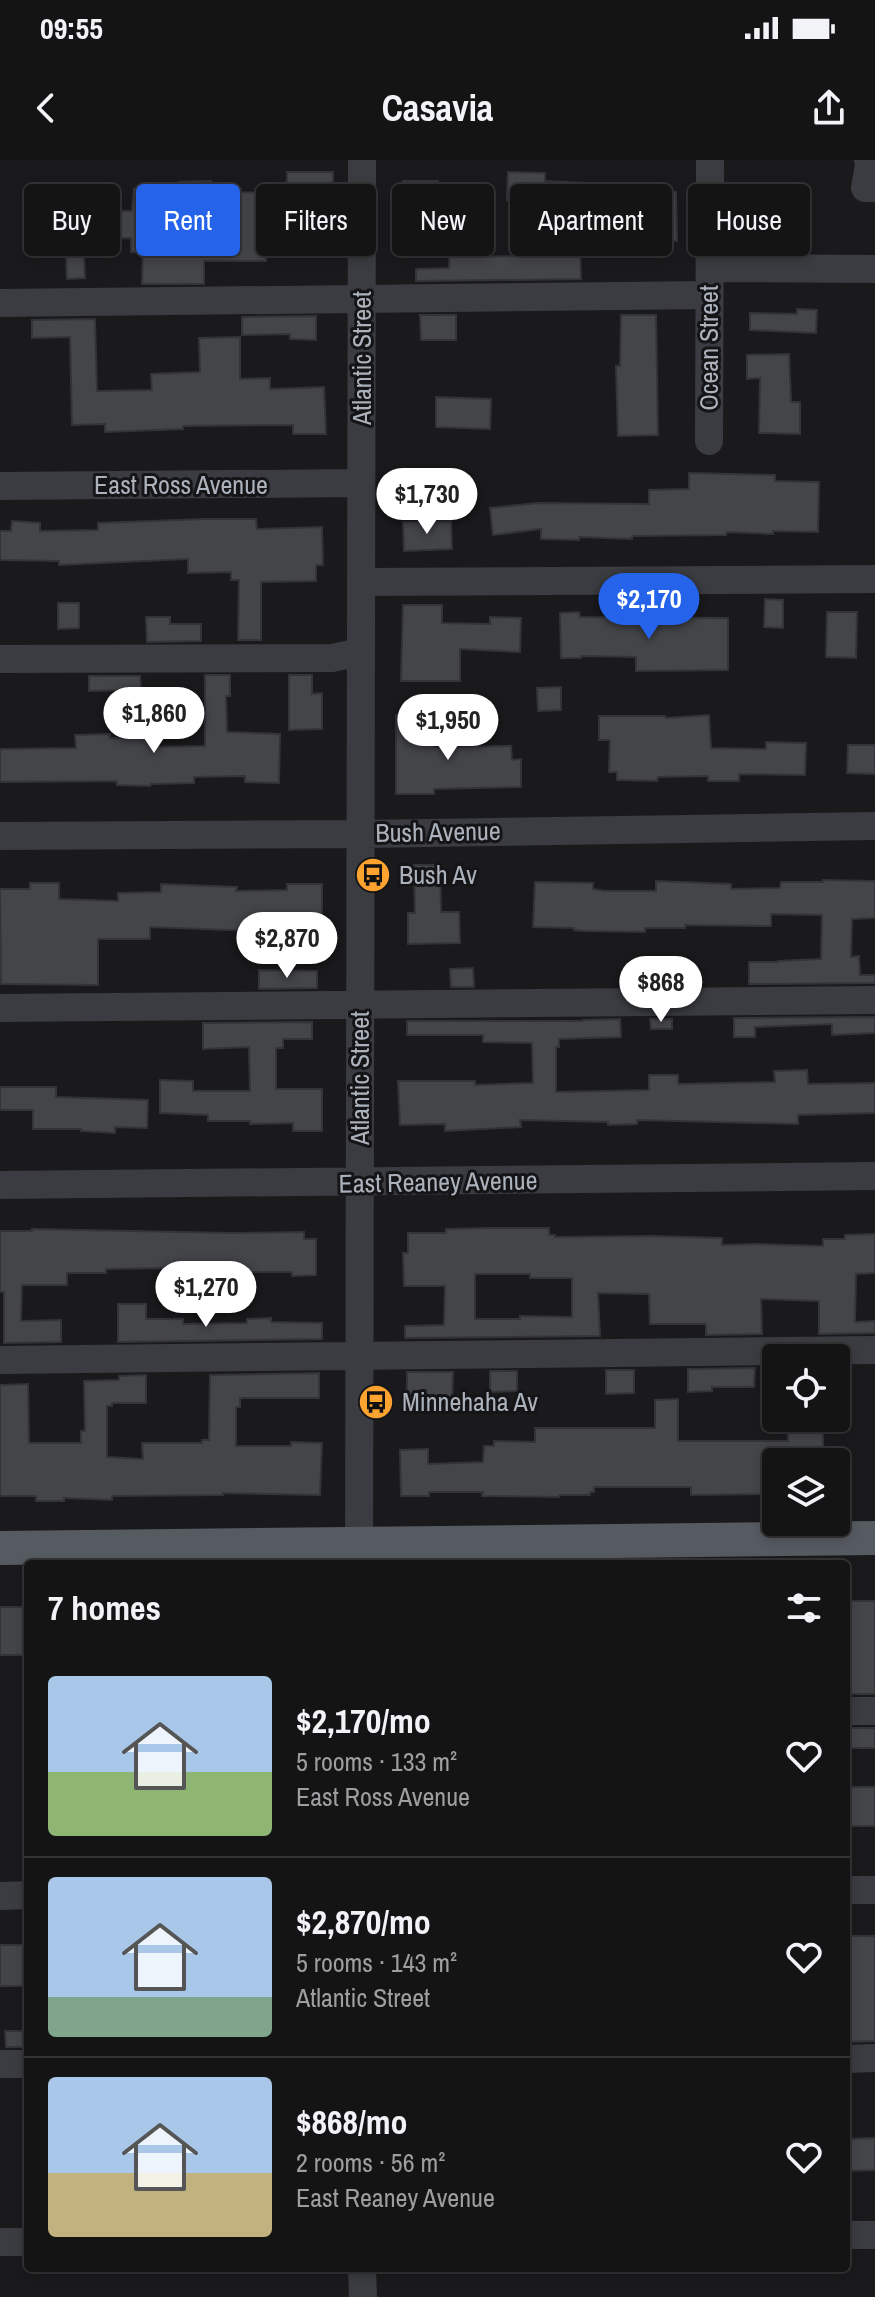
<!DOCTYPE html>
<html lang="en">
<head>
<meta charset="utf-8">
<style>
  :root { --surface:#141415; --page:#212122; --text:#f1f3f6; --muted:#9d9ea0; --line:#333334; --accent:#2563eb }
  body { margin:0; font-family:"Archivo Narrow",sans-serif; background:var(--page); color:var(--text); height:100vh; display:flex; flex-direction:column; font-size:30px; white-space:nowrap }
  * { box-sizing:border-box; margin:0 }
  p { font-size:26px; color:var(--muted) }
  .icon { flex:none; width:44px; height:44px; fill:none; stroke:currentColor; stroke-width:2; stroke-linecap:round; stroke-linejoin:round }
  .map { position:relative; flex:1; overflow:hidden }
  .panel { position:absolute; left:24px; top:1400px; width:826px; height:712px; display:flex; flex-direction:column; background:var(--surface); border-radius:8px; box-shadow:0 4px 12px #0003,0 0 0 2px var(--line) }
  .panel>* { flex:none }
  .banner { position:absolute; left:24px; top:24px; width:828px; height:72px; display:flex; gap:16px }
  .fabs { position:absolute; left:762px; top:1184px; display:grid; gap:16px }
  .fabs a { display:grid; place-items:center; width:88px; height:88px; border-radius:8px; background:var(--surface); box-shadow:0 4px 12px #0003,0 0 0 2px var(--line); font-size:40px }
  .price { position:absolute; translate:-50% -68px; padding:0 18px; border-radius:28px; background:#fff; color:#222; font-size:26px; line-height:52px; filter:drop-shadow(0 2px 4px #0008) }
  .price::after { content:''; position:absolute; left:50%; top:48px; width:24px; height:18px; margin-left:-12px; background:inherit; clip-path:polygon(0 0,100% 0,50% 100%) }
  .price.on { background:var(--accent); color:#fff }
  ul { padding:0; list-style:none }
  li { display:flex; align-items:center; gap:24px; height:200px; padding:0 24px }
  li+li { border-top:2px solid var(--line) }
  li span { display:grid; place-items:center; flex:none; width:224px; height:160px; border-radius:8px; color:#555 }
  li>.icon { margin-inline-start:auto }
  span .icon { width:96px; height:96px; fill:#fffc; stroke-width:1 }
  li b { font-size:34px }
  h2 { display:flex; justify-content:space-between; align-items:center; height:96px; padding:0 24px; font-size:34px }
  .tag { padding:0 28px; border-radius:8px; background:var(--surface); box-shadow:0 4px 12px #0003,0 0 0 2px var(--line); font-size:28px; line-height:72px }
  .tag.on { background:var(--accent); color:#fff }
  .status { display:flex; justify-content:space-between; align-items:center; height:56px; padding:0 40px; background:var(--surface); direction:ltr }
  .status svg { height:22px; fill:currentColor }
  header { display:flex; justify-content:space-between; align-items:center; height:104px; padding:0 24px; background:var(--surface); font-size:36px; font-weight:800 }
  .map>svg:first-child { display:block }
  .building { fill:#444549; stroke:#333438; stroke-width:2; fill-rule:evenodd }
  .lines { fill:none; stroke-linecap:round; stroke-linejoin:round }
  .minor { stroke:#3a3c41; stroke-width:28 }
  .major { stroke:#565a61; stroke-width:34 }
  .labels { text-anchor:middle; stroke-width:6; stroke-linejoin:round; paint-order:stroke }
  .street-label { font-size:26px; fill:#abb2bc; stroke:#151517 }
  .poi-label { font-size:26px; fill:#abb2bc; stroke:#151517; text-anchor:start }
</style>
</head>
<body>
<div class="status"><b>09:55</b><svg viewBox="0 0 49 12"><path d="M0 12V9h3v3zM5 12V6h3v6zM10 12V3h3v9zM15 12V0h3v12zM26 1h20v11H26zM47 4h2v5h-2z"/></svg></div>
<header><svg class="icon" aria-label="back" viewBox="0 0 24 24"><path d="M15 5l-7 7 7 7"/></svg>Casavia<svg class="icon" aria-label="share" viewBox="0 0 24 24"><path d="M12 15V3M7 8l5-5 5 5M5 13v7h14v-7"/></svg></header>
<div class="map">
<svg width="875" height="2137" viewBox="0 0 875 2137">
  <rect width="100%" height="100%" fill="#1a1a1c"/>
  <path class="building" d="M287,12H333V66H306V84H266V101H204V124H142L143,92H131V78L83,79L85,118L67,119L65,77L28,78L27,35H97V51H132L134,29L179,28V22L211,21V32L287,33Z
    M508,12L545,13V21L586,23V34L676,32L677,81H634V85L580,86L581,119L416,121V109L449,108L450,66L403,65V21H438V25H476L475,97L516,96L518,40H507Z
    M797,149L817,150L816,173L750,170V153L797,154Z
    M420,155H456V180H421Z
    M621,155H656L658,275L618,276L616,206H620Z
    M316,156V180L290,179V174L242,175V157Z
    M95,159L97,231L152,230L151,214L200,212L199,178L240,177V219L270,218V229L324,227L326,274H293V265L183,266V269L105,272V264L72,265L70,177L32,178V160Z
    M789,194L791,242H800V274L759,273L760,218L747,219V195Z
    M436,237L491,239L490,269L436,267Z
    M689,313L775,315V321L819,322L818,372L773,371V374L727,372L726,375L632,376V379L579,377V380L541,379V369L493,375L490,348L538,343L649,344V330L689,329Z
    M205,359H256L257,369L322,367L323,405H316V421L261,422V480H238L239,420H231V412L188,413V399L59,405V401L0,400V371H11L12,361L40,363V371L98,370V363Z
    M451,361L452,389L404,391L403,362Z
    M765,439L783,440V468L764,467Z
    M58,443H79V468L58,469Z
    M403,445H442V463L490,464V457L521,458L520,492L460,489V521H401Z
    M579,452L580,457L728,458V510L636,511V497L581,496V498H561L560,453Z
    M827,452H857L856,498L826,497Z
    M146,457H170V464H201V481L147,482Z
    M205,515H230V536H226L227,572L280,574L279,623L245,622V616L194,617V623L151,624L150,626L117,625V621L0,622V589L76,588L75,575L110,574V578H151V587L205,586Z
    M289,515H312V534L322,533V569L289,570Z
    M89,516H140L141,530L89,531Z
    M561,527V550L538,551L537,528Z
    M396,555L434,556V587L511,586L512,600L521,599V627L434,629V634H396Z
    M709,555L711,588L766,589V582L806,583L805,615L739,614V621H708V616L658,617L657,621L617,620V612H609L610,580H599V556H665L666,558Z
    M848,585H875V614L847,613Z
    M414,705H440L441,752H459L460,783L408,784V753H415Z
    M823,720L875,721V758L852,759L851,797L859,796L860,815H875V823L749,824V802H778V801L821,799L822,755L771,754V766L685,765V768H645V772L586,771L574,770V768L533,767L535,722L593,723V729L605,731H656V721L731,724V729L780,728L781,722H823Z
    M30,723H59V739L118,741V733L161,732V724L237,727L236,731L287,730V724H322V763L275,762V770L255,771L150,767V779H98V825L1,824L0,729H30Z
    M473,808L474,827H451L450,809Z
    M259,810L317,811V828L259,829Z
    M875,857V873L832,875V864L755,867V877H734V858Z
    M620,859L621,877L559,879V887H556V932L649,930V915H678V924L775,922L774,911L807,910L808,924L875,923V953L798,955V964L637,960V964L608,965V962L520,960L521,967L445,971V964L400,965L398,921H475V925L533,923L532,883L483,882V875H407V861H583V860Z
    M650,859H672V869H651Z
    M312,862V879H283V888H276V929H322V971H293V963L250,964V961H208V955L160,953V920L193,921V931H250L249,887L203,889V863Z
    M0,927H56V937L148,940L147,968L115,967V973L81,971V969H33V950H0Z
    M490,1068H549V1075H555V1077L653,1076L722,1078V1085L757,1084L823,1086V1079H845V1075L875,1074V1113L856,1114L855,1162L875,1161V1173L819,1174V1141L761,1139L762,1174L706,1175V1164H650L649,1134L598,1133L600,1176L405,1178V1166L444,1165L445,1126H404L403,1093H408V1073H446V1069ZM475,1114H530V1118H572V1157L520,1156V1159H475Z
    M32,1069L231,1073L304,1072V1079H316V1115L292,1116V1112H163V1108L106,1109V1113H67V1125H22L21,1161L61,1160V1182L4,1183V1132H0V1071H32Z
    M118,1144H146V1159H183V1164L247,1163V1159L271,1158V1162L322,1163V1179L118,1182Z
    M755,1208L754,1227H712V1231L688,1232V1209Z
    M606,1210H634V1233L606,1234Z
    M490,1211H517V1231L490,1232Z
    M407,1212H453L452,1240H407Z
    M319,1213V1238H240V1247H236V1286H291V1282L322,1283L320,1335L223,1333V1335L112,1336V1340L64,1338V1341H36V1336H0V1225L28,1224L29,1283H81V1271H85L84,1221L119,1220V1216L146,1215V1243H112V1246H107V1297L143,1299L142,1283H202V1280H209L210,1215Z
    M678,1239V1281H788V1271H823V1302H766V1326H762V1334L691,1335V1327H594V1332H590V1335H559V1337L482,1336L483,1332H429V1336H401L400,1290L428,1289V1304L483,1302L484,1286H494V1281L535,1282V1268H655V1240Z
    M846,1441H875V1534H846Z
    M0,1447H23V1495H0Z
    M846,1568H875V1588H846Z
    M846,1627H875V1666H846Z
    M846,1776H875V1881L846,1882Z
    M0,1785H25V1826H0Z
    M5,1871H27V1887H6Z
    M875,1978V2010L846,2011V1979Z"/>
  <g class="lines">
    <path class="minor" d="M868,0L869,5L865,28H875
      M710,108L875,109
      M0,143L709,135
      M709,281L710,0
      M0,326L361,323
      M361,422L875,419
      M0,499L332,498L361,492
      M0,676L361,674L875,666
      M0,848L875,840
      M0,1025L875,1016
      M0,1200L875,1190
      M359,1404L362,0
      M846,1551H875
      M846,1730H875
      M0,1736L28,1735
      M846,1899L875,1898
      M0,1904H28
      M846,2075H875
      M0,2082H28
      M362,2108L363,2137"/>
    <path class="major" d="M0,1388L875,1378"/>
  </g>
  <defs>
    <g id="bus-disc" transform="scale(1.8)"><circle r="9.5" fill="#fea32f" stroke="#151517"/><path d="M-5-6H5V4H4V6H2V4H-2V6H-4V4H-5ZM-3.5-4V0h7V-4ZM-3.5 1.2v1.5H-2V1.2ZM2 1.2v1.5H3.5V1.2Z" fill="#111"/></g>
  </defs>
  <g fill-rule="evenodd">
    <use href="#bus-disc" x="373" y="715"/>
    <use href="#bus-disc" x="376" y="1242"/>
  </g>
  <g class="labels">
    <g class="street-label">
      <text transform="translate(709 188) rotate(-90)" y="9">Ocean Street</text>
      <text transform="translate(362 198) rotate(-90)" y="9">Atlantic Street</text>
      <text x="181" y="334">East Ross Avenue</text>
      <text transform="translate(438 672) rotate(-1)" y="9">Bush Avenue</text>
      <text transform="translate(360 918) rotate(-90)" y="9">Atlantic Street</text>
      <text transform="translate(438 1022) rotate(-1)" y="9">East Reaney Avenue</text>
    </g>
    <g class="poi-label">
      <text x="399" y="724">Bush Av</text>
      <text x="402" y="1251">Minnehaha Av</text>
    </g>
  </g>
</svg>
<div class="fabs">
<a><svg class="icon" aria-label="locate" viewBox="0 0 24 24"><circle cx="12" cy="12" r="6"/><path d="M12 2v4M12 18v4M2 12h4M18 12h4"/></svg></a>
<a><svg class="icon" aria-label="layers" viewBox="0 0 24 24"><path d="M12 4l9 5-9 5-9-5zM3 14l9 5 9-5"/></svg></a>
</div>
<b class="price" style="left:427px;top:376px">$1,730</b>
<b class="price on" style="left:649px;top:481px">$2,170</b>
<b class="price" style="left:154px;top:595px">$1,860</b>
<b class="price" style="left:448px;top:602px">$1,950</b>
<b class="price" style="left:287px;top:820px">$2,870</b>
<b class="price" style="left:661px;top:864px">$868</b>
<b class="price" style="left:206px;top:1169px">$1,270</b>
<div class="banner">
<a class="tag">Buy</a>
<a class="tag on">Rent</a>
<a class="tag">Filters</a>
<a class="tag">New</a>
<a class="tag">Apartment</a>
<a class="tag">House</a>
</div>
<section class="panel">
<h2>7 homes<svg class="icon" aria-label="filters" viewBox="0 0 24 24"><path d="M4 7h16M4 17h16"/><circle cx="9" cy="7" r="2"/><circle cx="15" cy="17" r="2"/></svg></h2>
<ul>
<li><span style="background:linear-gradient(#a9c7e8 60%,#8fb573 0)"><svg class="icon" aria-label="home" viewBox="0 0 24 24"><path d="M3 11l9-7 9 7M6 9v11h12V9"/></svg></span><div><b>$2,170/mo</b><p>5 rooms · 133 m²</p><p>East Ross Avenue</p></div><svg class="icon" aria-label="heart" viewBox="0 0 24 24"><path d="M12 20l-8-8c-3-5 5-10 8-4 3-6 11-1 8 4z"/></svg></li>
<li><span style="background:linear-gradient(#a9c7e8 75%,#7fa58c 0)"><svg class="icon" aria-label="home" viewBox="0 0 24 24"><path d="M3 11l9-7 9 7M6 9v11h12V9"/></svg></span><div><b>$2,870/mo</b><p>5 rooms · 143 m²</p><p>Atlantic Street</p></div><svg class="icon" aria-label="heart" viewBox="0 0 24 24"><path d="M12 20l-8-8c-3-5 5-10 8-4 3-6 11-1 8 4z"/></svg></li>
<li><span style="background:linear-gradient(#a9c7e8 60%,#c2b280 0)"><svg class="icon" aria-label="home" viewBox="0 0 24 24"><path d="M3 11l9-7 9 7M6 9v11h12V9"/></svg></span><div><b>$868/mo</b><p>2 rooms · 56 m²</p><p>East Reaney Avenue</p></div><svg class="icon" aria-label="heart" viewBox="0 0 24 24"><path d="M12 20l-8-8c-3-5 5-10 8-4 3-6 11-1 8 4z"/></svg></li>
</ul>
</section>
</div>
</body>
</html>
